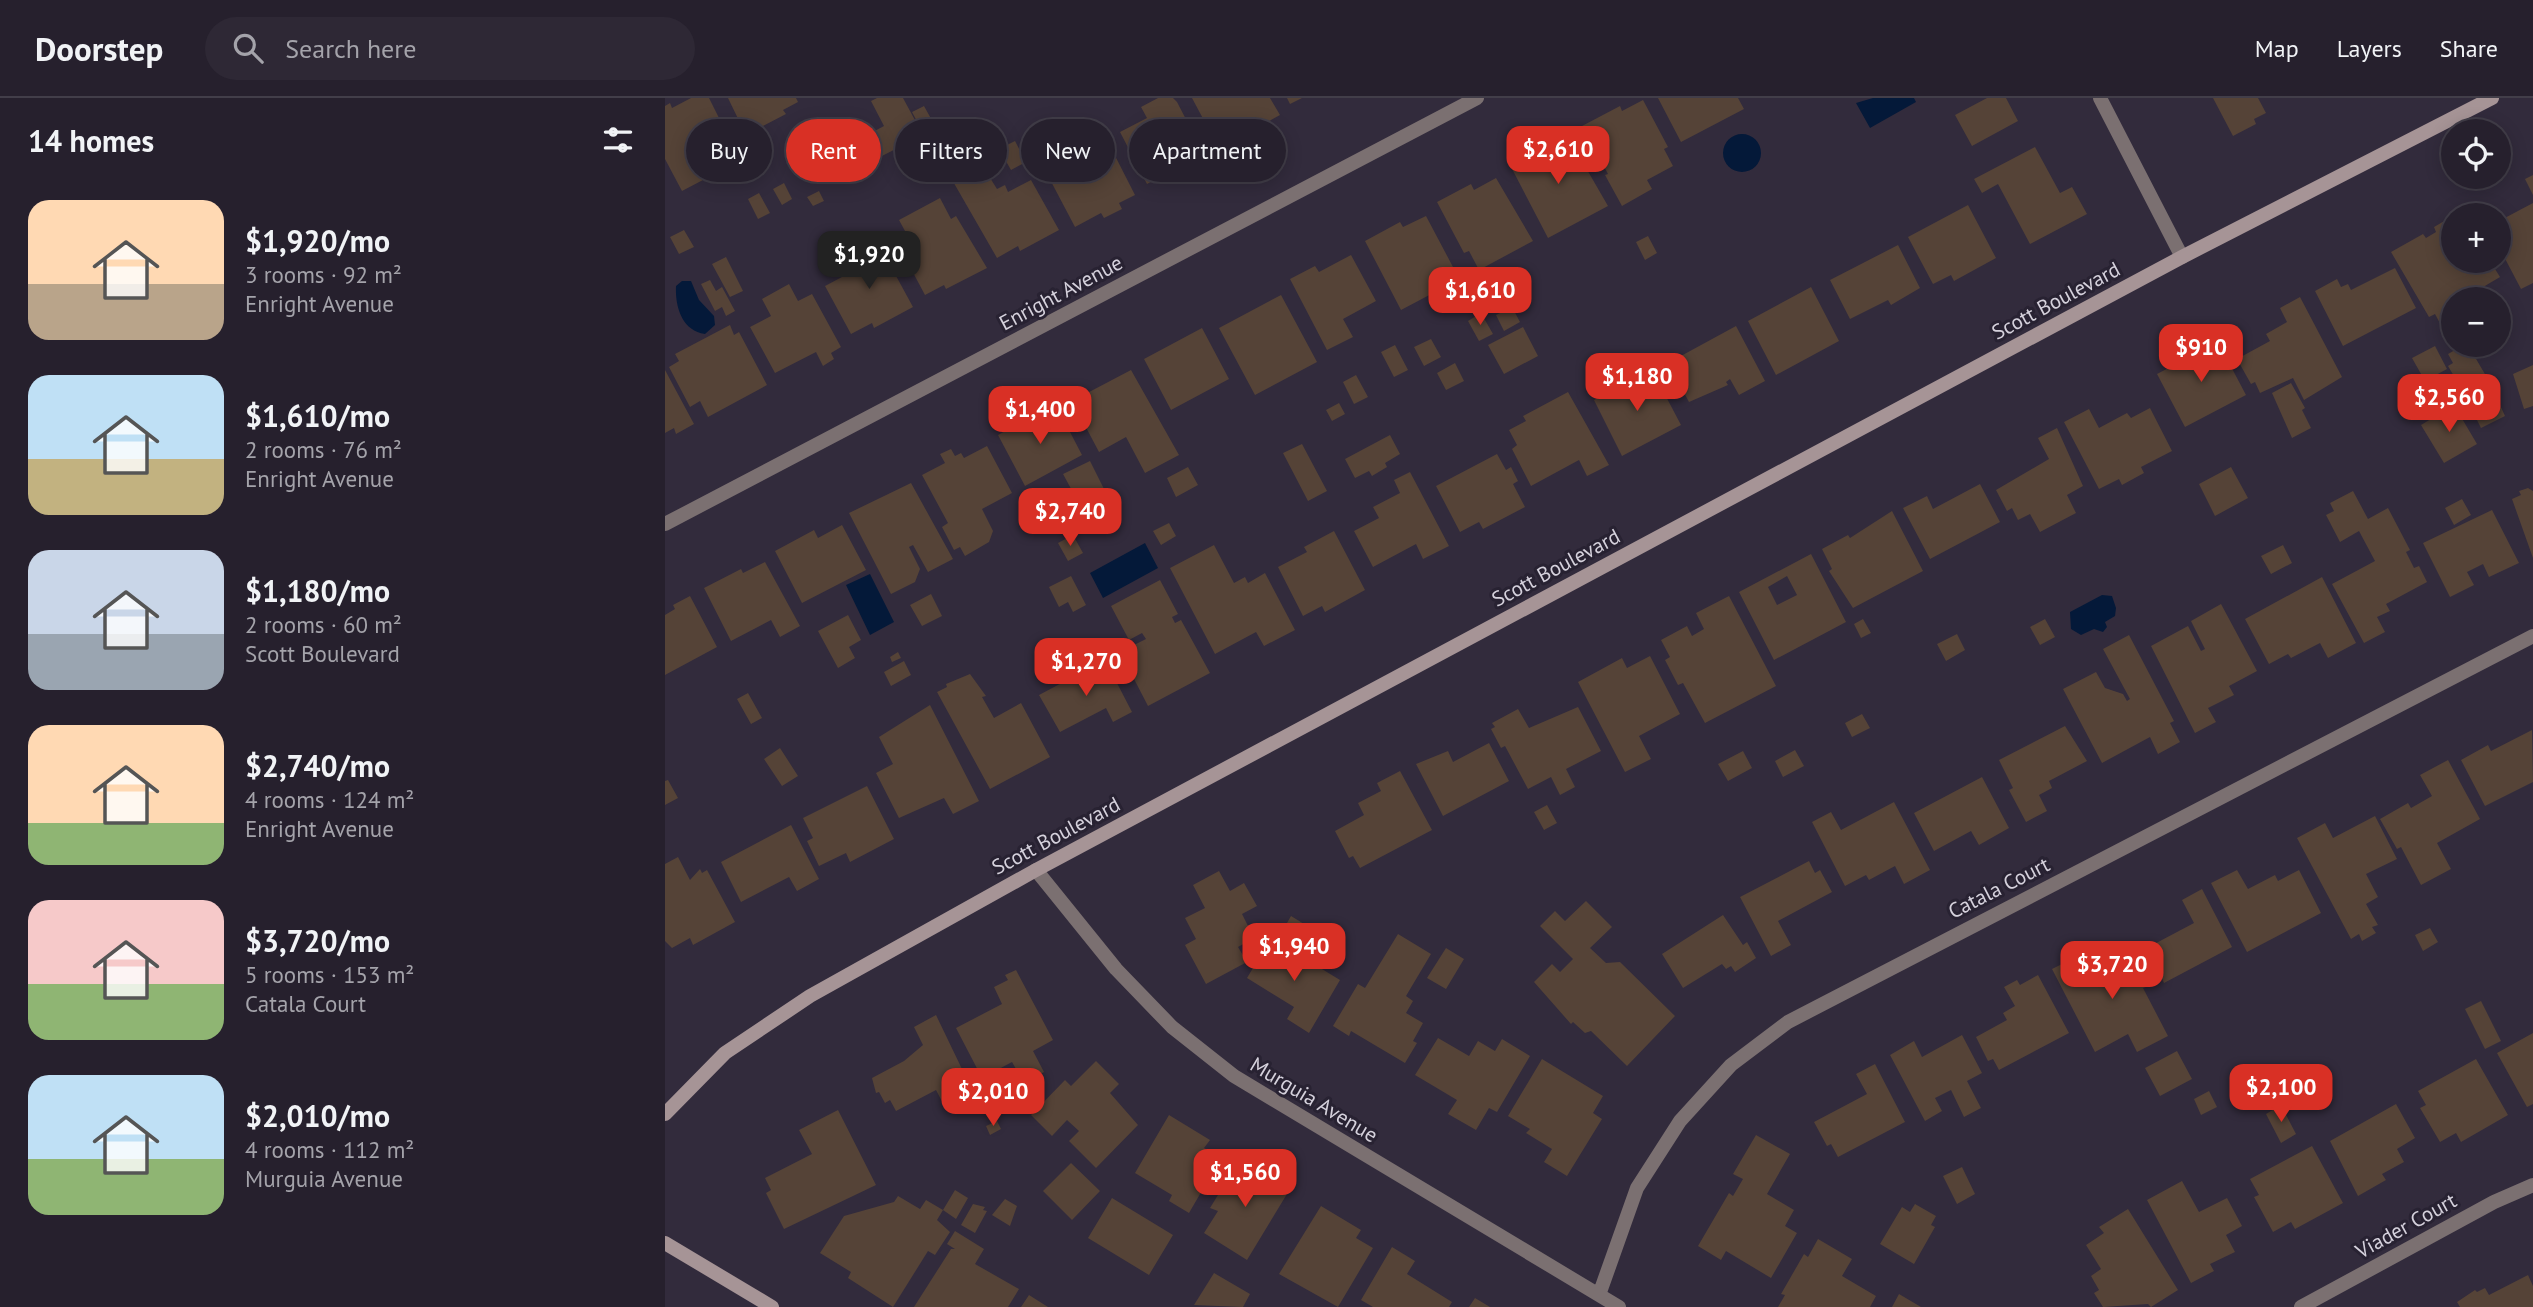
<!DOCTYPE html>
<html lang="en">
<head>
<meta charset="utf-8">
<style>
  :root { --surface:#26202d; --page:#2e2835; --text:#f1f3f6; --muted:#a4a3aa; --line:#423e49; --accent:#d93025 }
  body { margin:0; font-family:"PT Sans",sans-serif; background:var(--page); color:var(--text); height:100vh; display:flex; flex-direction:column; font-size:26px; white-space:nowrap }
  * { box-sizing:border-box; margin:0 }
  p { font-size:23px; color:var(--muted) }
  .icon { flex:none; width:38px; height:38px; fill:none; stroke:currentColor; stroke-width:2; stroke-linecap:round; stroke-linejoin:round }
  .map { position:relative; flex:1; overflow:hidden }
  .sheet { display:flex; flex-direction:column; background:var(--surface); width:665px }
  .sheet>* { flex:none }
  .hud { position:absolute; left:21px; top:21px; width:665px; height:63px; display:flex; gap:14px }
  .tools { position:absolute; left:1776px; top:21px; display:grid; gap:14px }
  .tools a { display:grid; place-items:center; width:70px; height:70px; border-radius:50%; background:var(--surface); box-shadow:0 4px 18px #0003,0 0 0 2px var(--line); font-size:35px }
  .price { position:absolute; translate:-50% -60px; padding:0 16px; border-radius:14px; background:var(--accent); color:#fff; font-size:23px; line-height:46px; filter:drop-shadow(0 2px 4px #0008) }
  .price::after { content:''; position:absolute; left:50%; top:42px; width:21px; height:16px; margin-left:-10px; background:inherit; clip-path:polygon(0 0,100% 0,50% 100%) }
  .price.selected { background:#222; color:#fff }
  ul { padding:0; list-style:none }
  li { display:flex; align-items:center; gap:21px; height:175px; padding:0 28px }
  li span { display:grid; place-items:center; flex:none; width:196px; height:140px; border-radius:21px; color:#555 }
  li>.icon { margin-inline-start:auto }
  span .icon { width:84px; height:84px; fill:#fffc; stroke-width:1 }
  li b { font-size:30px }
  h2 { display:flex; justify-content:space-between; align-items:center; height:84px; padding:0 28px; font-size:30px }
  .tag { padding:0 24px; border-radius:32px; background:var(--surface); box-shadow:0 4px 18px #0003,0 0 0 2px var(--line); font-size:24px; line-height:63px }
  .tag.selected { background:var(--accent); color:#fff }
  header { display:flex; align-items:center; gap:42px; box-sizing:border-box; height:98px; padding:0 35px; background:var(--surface); border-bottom:2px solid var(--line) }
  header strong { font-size:33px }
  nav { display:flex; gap:38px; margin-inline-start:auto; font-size:24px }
  .search { width:490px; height:63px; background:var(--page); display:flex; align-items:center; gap:18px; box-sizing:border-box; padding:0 24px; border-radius:38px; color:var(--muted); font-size:26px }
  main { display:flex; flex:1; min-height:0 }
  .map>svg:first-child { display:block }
  .water { fill:#041939 }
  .building { fill:#554337; fill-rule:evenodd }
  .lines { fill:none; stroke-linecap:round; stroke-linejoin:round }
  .minor { stroke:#7b7071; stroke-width:14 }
  .secondary { stroke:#a69496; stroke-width:14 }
  .labels { text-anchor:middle; stroke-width:6; stroke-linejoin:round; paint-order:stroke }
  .street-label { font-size:21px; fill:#d5d1dc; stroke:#282232 }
</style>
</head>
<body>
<header>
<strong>Doorstep</strong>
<div class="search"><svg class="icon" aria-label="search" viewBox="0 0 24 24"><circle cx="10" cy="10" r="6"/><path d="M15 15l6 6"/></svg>Search here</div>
<nav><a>Map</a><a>Layers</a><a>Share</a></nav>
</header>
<main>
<section class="sheet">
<h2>14 homes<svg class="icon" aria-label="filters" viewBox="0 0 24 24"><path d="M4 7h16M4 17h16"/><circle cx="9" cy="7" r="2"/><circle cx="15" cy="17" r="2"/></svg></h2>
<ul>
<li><span style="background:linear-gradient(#ffd9b3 60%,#b9a48a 0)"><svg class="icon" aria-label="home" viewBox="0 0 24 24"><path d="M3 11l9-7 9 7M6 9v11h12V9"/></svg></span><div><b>$1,920/mo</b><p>3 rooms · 92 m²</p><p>Enright Avenue</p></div></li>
<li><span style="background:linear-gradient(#bfe0f5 60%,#c2b280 0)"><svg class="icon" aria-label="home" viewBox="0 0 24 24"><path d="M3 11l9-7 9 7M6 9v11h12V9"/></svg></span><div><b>$1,610/mo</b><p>2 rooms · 76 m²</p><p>Enright Avenue</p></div></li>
<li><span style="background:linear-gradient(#c9d6e8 60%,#9aa5b1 0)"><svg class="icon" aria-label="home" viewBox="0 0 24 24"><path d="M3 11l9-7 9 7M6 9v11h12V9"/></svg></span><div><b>$1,180/mo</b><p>2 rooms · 60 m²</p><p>Scott Boulevard</p></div></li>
<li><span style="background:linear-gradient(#ffd9b3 70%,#8fb573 0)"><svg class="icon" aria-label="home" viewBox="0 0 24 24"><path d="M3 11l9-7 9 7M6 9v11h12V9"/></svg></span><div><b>$2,740/mo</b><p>4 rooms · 124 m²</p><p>Enright Avenue</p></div></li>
<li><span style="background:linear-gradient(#f6c9c9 60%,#8fb573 0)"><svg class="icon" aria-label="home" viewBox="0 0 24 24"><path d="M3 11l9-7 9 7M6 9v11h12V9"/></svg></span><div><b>$3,720/mo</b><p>5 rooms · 153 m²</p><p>Catala Court</p></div></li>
<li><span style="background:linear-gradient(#bfe0f5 60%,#8fb573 0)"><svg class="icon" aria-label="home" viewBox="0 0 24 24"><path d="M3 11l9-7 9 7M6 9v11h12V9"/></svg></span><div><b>$2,010/mo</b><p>4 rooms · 112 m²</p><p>Murguia Avenue</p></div></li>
</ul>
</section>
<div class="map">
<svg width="1868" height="1209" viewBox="0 0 1868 1209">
  <rect width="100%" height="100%" fill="#322b3c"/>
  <path class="water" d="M1208,0H1249L1251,4L1205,30L1191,5Z
    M1058 55a19 19 0 1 1 38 0a19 19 0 1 1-38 0Z
    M17,183H26L34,202L49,218L50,227L40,236C17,233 10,209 11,188Z
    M480,445L493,470L438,500L425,475Z
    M205,476L229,524L205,537L181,487Z
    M1437,497L1447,498L1451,510L1450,518L1440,524L1442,529L1438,534L1429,531L1416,537L1406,531L1405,514Z"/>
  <path class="building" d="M26,0H44L64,40L45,50L57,72L17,93L0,61V8L5,5L7,10Z
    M63,0H131L133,4L118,12L121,16L96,29L93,25L79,33Z
    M212,0H238L258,37L215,59L204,36L219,28L206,3Z
    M493,0H508L512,4L539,56L482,86L455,34L482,20L476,9Z
    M527,0H605L615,17L588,32L584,27L551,45Z
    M622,0H637L625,6Z
    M993,0H1073L1079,11L1016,44Z
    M1322,0H1341L1353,23L1307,48L1290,17Z
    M1548,0H1593L1601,15L1589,21L1591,26L1568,38Z
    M978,2L1003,49L999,51L1008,68L982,82L987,91L957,108L940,77L943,76L917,28L955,8L957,13Z
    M259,8L269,26L257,33L247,14Z
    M423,24L435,46L442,42L470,97L454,105L457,111L439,120L436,115L410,129L381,74L413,58L401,35Z
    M902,37L943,108L883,140L845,67Z
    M350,43L361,64L346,72L334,51Z
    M1370,49L1395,95L1407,89L1422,116L1365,146L1333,86L1317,95L1309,81Z
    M312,59L332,91L340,87L343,94L366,82L394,132L355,153L353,148L332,160L286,80L285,73Z
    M1868,77V97L1860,81Z
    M831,80L868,143L814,172L804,153L799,155L772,104L806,86L809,92Z
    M119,85L127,101L117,107L108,91Z
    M154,93L159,103L148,108L142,99Z
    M94,95L105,115L93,121L83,101Z
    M275,100L286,121L291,118L322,170L281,191L279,187L260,197L229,139L240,133L234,122Z
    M1868,105V185L1856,191L1836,153L1834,155V123Z
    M1303,107L1331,160L1289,183L1286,177L1268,186L1243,139Z
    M761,118L806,203L784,215L772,193L736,212L700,143L735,124L738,129Z
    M1788,118V163H1825L1835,179L1803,198L1805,201H1788V239L1784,242L1770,216L1764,219L1726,154L1758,136L1761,140L1771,134L1769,129Z
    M19,132L29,149L14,156L5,139Z
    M983,138L992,155L980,162L971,144Z
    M212,143L248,209L209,230L207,225L186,236L160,188L192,171L185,157Z
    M1233,147L1255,190L1226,207L1223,202L1185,221L1165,182Z
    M686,157L711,203L678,221L688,239L662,252L625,181L650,168L654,174Z
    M61,159L78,193L65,199L47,166Z
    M1730,170L1751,210L1678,248L1650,193L1672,181L1676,189L1683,186L1686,192Z
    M45,182L51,193L57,189L70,213L61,218L57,209L50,213L36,186Z
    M124,186L133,203L147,196L176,249L166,255L169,261L158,268L151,254L110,275L85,229L106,218L97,201Z
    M1146,189L1174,243L1111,277L1083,223Z
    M616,197L652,264L590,297L554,230Z
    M1635,199L1677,279L1639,302L1628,280L1595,295L1590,284L1586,286L1572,261L1605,243L1601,236L1622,224L1615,210Z
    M847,209L855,224L839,233L831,217Z
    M816,215L828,236L814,243L803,223Z
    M65,227L69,237L74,234L102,287L43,319L35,303L25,309L4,269L14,263L10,256Z
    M1071,228L1100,283L1074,297L1065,281L1061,284L1063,287L1024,304L1003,265Z
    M858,229L873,258L839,276L823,247Z
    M537,230L564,281L506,312L479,261Z
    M766,241L776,259L759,268L749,249Z
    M1553,244L1581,297L1520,329L1492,276Z
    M730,247L743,272L729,279L716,254Z
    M1770,248L1782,271L1760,283L1747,260Z
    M1797,248L1803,258L1807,254L1824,283L1800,297L1783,268L1788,265L1783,256Z
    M790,265L799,283L781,292L772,275Z
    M1868,267V308L1859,311L1848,276Z
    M0,272L29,326L11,336L9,330L0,335Z
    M466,272L514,357L480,375L461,339L434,354L407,303Z
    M987,272L1016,327L957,358L929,302Z
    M691,277L703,299L689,306L678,284Z
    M1785,282L1795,298L1783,304L1774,289Z
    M1626,285L1640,310L1637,312L1646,330L1627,340L1607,295Z
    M903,294L944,367L922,378L914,362L866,388L847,351L852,347L844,332L861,323L858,318Z
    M1830,296L1840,318L1816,330L1805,308Z
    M674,305L680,316L667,323L661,312Z
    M1789,307L1812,346L1779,365L1756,327Z
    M1485,310L1507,353L1476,369L1479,375L1457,387L1454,381L1434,391L1399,324L1424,311L1434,330L1462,315L1466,320Z
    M393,311L417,357L360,388L333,337L370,317L373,322Z
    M1392,330L1418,388L1402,397L1411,415L1375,434L1365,416L1353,422L1347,410L1342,413L1331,392L1384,361L1373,340Z
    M725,337L735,356L720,365L722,369L707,378L704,373L690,380L680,361Z
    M637,346L662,393L643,403L618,355Z
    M322,348L347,395L317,411L328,433L324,444L300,458L295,449L289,452L277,429L283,425L257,377L280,365L275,356L286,351L290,358L296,355L299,360Z
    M832,356L841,372L846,369L853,383L848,386L860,409L818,431L814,424L795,434L771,388Z
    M425,363L442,397L417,411L398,376Z
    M523,369L533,387L511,399L502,380Z
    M1566,369L1583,400L1550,418L1534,386Z
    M745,374L784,448L758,461L751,446L708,469L689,433L714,420L708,409L735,395L729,382Z
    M246,385L288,461L263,474L248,447L244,449L255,471L250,484L226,496L184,415Z
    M1315,386L1335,424L1265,461L1238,410L1262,398L1268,411Z
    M1863,390L1868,393V460L1847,401L1856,397L1854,393Z
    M1688,393L1703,421L1723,410L1745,452L1741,454L1749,470L1754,468L1762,484L1721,506L1725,513L1712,519L1720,534L1699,545L1667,486L1710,463L1694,433L1675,444L1661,417L1669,413L1665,405Z
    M1797,401L1806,417L1789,427L1780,410Z
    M1827,412L1854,465L1824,479L1818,466L1802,474L1809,487L1785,499L1758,445Z
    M1227,413L1258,473L1188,510L1164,473L1167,471L1157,451L1183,437L1185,440Z
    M504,425L511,438L496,447L488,433Z
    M177,427L201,472L137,505L110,453L149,432L153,440Z
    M669,433L700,492L660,514L657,508L638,518L613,469L642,454L639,449Z
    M408,437L418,455L403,463L393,445Z
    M549,447L569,485L580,479L583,485L600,475L630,532L599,548L591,534L550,556L505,470Z
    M1618,447L1627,465L1606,476L1596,458Z
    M1146,456L1181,524L1109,562L1074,494ZM1122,478L1132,497L1112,507L1103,489Z
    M100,464L135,528L115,539L106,522L66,543L39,490L76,471L78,475Z
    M406,478L421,507L408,514L403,504L394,509L384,489Z
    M1657,479L1691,545L1663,560L1655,545L1626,560L1623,556L1604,566L1580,521Z
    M495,482L513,516L507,519L510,525L516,522L545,575L483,608L455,554L481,541L477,535L464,542L446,508Z
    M266,496L277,518L257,528L245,507Z
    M25,498L52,549L0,577V517L10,511L8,507Z
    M1064,498L1111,588L1040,625L1018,585L1013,587L1000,562L1005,559L996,542L1022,528L1027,538L1039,531L1031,515Z
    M1556,506L1592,573L1564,588L1569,597L1543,610L1551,624L1530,635L1486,548L1523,528L1536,553L1540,551L1526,523Z
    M183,517L196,542L184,549L190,560L173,570L153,533Z
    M1198,521L1206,535L1196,540L1189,526Z
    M1380,521L1390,539L1375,547L1365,529Z
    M1292,536L1300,552L1281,563L1272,546Z
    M1464,537L1509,623L1505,625L1515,644L1493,656L1485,639L1437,665L1398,591L1431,574L1440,590L1458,596L1462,603L1465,601L1438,551Z
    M233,554L236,560L227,564L225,559Z
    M985,558L1015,616L974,638L986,661L960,674L913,584L957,560L962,570Z
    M440,562L467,614L448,624L441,610L395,634L374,597Z
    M239,563L246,577L226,588L219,574Z
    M305,576L321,598L317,599L329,620L356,605L385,659L325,691L272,594L282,589L281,586Z
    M83,595L97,620L86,626L72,601Z
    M265,607L314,703L288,716L279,700L234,720L211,675L228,666L214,639Z
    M913,609L936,653L901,671L910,689L895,697L886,679L863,691L840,648L836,650L826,631L830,629L827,625L853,611L864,630Z
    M1197,616L1205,630L1187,639L1180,625Z
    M1400,628L1422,663L1384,683L1387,690L1374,697L1382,713L1361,724L1344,692L1348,690L1334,662Z
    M1867,632L1868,684L1820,708L1796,662L1823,647L1826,653Z
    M824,645L844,683L778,718L751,666L783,653L788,664Z
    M115,650L133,678L117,688L99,661Z
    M1130,652L1139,668L1118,679L1110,663Z
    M1078,653L1087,670L1063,683L1053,666Z
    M1783,662L1815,721L1772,745L1786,771L1756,787L1736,749L1732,751L1715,721L1743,705L1746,710L1767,698L1755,677Z
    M735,673L767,732L695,770L688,758L684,760L670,733L699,717L693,705L716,693L712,685Z
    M1317,679L1344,730L1314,747L1306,733L1269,753L1249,715Z
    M3,682L13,700L0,707V683Z
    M202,688L229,741L185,764L181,755L154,768L142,743L148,740L138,720Z
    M1229,704L1265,772L1239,786L1230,768L1204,782L1201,777L1180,788L1147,724L1166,714L1176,732Z
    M882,707L892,725L879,732L869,714Z
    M1710,718L1732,761L1701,776L1713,799L1701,806L1713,827L1707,829L1711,835L1697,843L1694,836L1686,841L1632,740L1660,725L1668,740Z
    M126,727L154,781L132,793L124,779L76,804L56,764Z
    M13,759L25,782L35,771L37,775L42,772L70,824L28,847L25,840L7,850L0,843V766Z
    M1144,763L1150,775L1155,772L1167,794L1113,823L1126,847L1106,858L1075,799Z
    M1572,772L1583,791L1610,777L1613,783L1634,772L1656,815L1582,854L1546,785Z
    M554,773L565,793L579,785L592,808L577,816L589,840L573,849L582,864L541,886L520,847L531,841L520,820L540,810L528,787Z
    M1537,791L1567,849L1499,885L1493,872L1489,874L1478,852L1529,825L1517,802Z
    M921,803L947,829L925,850L941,865L955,864L1010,918L962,968L926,933L920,935L908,924L906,926L869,884L887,866L895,874L908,861L875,828L890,813L900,823Z
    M1058,817L1078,847L1082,844L1091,860L1070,874L1066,868L1061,871L1057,866L1018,890L997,856Z
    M626,818L649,832L637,853L614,839Z
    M1765,830L1773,844L1758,853L1750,837Z
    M733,836L766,856L741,898L748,903L741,915L758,925L748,943L752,945L740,965L686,933L684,938L668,928L693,886L700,890Z
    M606,840L675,882L644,935L622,921L629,909L582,880Z
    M1463,848L1484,888L1478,890L1503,938L1472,954L1463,936L1430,954L1387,871L1407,861L1414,873Z
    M781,850L799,861L781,891L762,880Z
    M351,872L388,942L368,953L379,974L359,985L347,964L317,980L291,930L337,906L329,889L343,882L340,877Z
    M1373,877L1404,935L1334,972L1328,961L1323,963L1311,939L1342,922L1338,915L1350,908L1339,889L1352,882L1355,887Z
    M1816,903L1836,943L1820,951L1800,911Z
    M271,917L309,996L281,1011L271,992L231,1013L225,1002L220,1005L214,994L211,995L207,980L239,963L258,947L249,929Z
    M1868,935V1006L1862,1009L1832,955Z
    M1297,937L1317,975L1302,983L1316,1010L1299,1019L1286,992L1270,1000L1277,1013L1260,1023L1225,957L1249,943L1257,959Z
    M773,940L804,958L813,943L830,953L837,941L865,958L832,1014L824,1010L811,1032L783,1016L792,1002L750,977Z
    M1512,953L1527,981L1495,998L1480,970Z
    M877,961L938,998L928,1015L937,1021L902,1078L879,1064L887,1051L861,1035L865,1031L843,1018Z
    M1811,961L1843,1017L1796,1044L1791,1035L1775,1044L1755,1010L1761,1007L1753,993Z
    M431,963L454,986L445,995L473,1027L431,1070L404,1043L414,1033L402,1022L387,1038L366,1017L400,982L406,988Z
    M1210,966L1240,1024L1173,1059L1166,1046L1162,1048L1149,1024L1202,996L1191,976Z
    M1544,993L1552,1009L1536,1017L1529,1001Z
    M1731,1006L1750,1040L1732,1051L1739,1064L1717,1076L1721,1082L1693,1098L1665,1043Z
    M1616,1007L1631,1036L1616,1045L1601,1016Z
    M173,1012L211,1087L119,1131L101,1095L106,1092L100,1080L147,1056L134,1032Z
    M504,1017L545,1042L539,1050L556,1060L524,1115L504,1103L507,1097L470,1075Z
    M332,1023L336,1031L325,1037L321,1028Z
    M1091,1037L1125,1056L1102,1096L1129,1112L1120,1128L1132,1135L1106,1180L1061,1153L1056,1162L1033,1148L1064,1095L1068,1098L1078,1081L1068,1076Z
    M1647,1048L1678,1105L1630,1131L1626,1124L1608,1134L1589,1099L1594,1097L1585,1081Z
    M575,1061L625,1091L582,1162L539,1135L553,1113L545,1110Z
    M406,1065L435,1093L407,1122L378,1093Z
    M1297,1069L1310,1096L1292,1106L1278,1078Z
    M1517,1083L1534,1114L1562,1100L1577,1128L1561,1137L1570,1154L1545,1166L1549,1173L1526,1185L1482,1102Z
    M290,1092L303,1100L291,1121L278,1112Z
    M233,1098L255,1111L261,1102L278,1112L272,1122L285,1134L270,1157L263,1153L228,1209L183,1180L186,1174L155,1155L179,1118L229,1104Z
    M447,1100L508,1137L484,1177L423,1140Z
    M340,1101L352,1108L345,1128L327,1117Z
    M308,1106L320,1109L318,1112L322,1113L310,1135L296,1127Z
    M1250,1106L1271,1118L1266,1127L1270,1129L1249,1166L1215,1146L1237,1109L1245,1114Z
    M656,1108L696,1132L691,1140L708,1150L673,1209L614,1176Z
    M1463,1111L1513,1192L1486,1209L1483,1206L1438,1209L1429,1195L1434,1192L1426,1178L1436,1171L1421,1147L1439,1135L1434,1129Z
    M290,1133L319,1151L310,1166L354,1191L343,1209H249L286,1151H290L282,1146Z
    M1153,1141L1187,1161L1177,1178L1211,1198L1205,1209H1113L1120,1197L1116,1196L1139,1156L1143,1159Z
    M727,1149L750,1163L742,1176L787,1204L784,1209H708L696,1202Z
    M549,1175L585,1196L578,1209L529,1207Z
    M1863,1177L1868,1188V1209H1795L1792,1204L1810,1192L1812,1194L1820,1190L1824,1197Z
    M1234,1196L1256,1209H1227Z
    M364,1197L383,1209H356Z
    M810,1200L825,1209H804Z"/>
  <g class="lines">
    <path class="minor" d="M1435,0L1517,159
      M0,426L812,0
      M371,772L451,871L507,929L569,978L954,1209
      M934,1197L972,1090L1015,1023L1066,967L1123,924L1868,538
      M1636,1209L1829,1104L1868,1087"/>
    <path class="secondary" d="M0,1016L60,955L145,898L371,772L1517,159L1827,0
      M0,1145L107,1209"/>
  </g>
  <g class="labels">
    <g class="street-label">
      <text transform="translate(396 195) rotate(-28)" y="7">Enright Avenue</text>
      <text transform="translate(1391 203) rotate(-28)" y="7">Scott Boulevard</text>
      <text transform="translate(891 470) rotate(-28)" y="7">Scott Boulevard</text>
      <text transform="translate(391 738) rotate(-28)" y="7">Scott Boulevard</text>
      <text transform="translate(1334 790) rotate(-27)" y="7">Catala Court</text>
      <text transform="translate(649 1002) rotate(31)" y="7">Murguia Avenue</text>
      <text transform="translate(1741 1128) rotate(-29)" y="7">Viader Court</text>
    </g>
  </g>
</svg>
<div class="tools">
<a><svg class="icon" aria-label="locate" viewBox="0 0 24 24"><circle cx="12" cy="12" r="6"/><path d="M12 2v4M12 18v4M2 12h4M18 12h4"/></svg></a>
<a>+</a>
<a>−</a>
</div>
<b class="price" style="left:893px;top:88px">$2,610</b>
<b class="price selected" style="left:204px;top:193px">$1,920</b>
<b class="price" style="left:815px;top:229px">$1,610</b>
<b class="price" style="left:1536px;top:286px">$910</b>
<b class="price" style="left:972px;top:315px">$1,180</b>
<b class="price" style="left:1784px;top:336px">$2,560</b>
<b class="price" style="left:375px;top:348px">$1,400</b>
<b class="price" style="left:405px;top:450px">$2,740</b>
<b class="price" style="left:421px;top:600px">$1,270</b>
<b class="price" style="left:629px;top:885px">$1,940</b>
<b class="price" style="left:1447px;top:903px">$3,720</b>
<b class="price" style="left:1616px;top:1026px">$2,100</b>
<b class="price" style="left:328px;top:1030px">$2,010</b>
<b class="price" style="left:580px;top:1111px">$1,560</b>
<div class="hud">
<a class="tag">Buy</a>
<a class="tag selected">Rent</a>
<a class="tag">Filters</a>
<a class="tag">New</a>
<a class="tag">Apartment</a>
</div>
</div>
</main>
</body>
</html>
